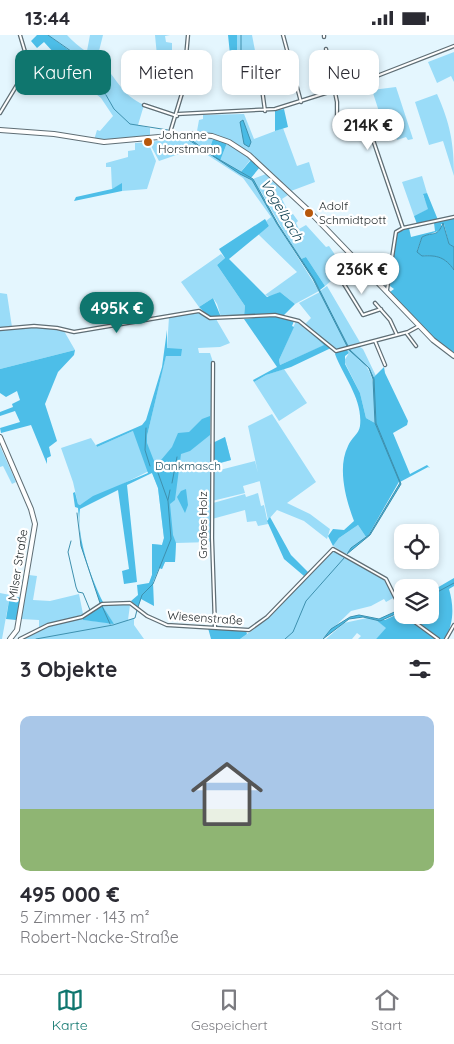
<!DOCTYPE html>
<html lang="de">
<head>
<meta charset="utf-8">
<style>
  :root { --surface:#fff; --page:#f7f7f7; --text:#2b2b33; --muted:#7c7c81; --line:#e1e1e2; --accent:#0f766e }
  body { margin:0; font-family:Quicksand,sans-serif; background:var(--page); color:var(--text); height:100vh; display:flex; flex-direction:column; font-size:19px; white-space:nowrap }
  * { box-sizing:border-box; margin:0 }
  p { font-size:16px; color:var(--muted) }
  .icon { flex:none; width:28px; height:28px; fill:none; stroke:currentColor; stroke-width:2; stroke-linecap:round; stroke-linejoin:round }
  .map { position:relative; height:604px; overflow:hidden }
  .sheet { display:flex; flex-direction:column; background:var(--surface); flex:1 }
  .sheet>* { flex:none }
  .hud { position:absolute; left:15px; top:15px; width:425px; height:45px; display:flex; gap:10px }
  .fabs { position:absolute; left:394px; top:489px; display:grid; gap:10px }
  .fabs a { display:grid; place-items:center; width:45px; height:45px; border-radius:10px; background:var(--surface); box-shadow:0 2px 8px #0003; font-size:25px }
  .price { position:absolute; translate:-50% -42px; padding:0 11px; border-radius:18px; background:#fff; color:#222; font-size:16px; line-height:32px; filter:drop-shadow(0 1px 2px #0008) }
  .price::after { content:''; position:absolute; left:50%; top:30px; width:15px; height:11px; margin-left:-8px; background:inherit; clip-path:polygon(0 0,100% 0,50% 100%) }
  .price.active { background:var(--accent); color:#fff }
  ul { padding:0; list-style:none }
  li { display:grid; align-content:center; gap:10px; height:265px; padding:0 20px }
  li span { display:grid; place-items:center; height:155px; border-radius:10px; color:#555 }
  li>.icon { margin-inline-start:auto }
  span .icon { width:90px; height:90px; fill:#fffc; stroke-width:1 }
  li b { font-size:21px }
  h2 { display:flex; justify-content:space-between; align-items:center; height:60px; padding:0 20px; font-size:21px }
  .tag { padding:0 18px; border-radius:10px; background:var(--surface); box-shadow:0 2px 8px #0003; font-size:18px; line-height:45px }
  .tag.active { background:var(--accent); color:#fff }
  .status { display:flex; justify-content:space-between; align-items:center; height:35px; padding:0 25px; background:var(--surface); direction:ltr }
  .status svg { height:14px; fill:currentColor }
  .menu { display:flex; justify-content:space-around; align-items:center; height:70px; border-top:1px solid var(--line); background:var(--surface); font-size:14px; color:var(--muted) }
  .menu a { display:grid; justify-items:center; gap:2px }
  .menu .active { color:var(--accent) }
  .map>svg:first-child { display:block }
  .green { fill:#9adcf8 }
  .forest { fill:#4dbee8 }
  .water { fill:#49bbe5; stroke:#3e90ae }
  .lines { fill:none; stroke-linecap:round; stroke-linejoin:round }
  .stream { stroke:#3e90ae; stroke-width:1 }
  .street-casing { stroke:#5f6e75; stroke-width:4.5 }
  .secondary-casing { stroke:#5f6e75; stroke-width:6 }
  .street { stroke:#fff; stroke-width:2 }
  .secondary { stroke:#fff; stroke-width:4 }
  .poi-dot { fill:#b7580c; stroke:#fff; stroke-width:2 }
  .labels { text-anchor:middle; stroke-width:4.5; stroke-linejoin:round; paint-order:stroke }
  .poi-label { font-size:12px; fill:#262d2f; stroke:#fff; text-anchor:start }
  .park-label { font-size:12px; fill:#2a596b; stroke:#fff }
  .street-label { font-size:12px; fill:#262d2f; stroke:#fff }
  .water-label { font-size:14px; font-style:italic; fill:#0e4051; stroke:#fff }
</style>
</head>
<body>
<div class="status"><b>13:44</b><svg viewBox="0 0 49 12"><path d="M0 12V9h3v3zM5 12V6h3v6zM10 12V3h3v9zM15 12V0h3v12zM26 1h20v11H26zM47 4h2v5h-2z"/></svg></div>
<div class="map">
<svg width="454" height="604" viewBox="0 0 454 604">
  <rect width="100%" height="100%" fill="#e4f6fe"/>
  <path class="green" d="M48,0H67C78,13 94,20 106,33C121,50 122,59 144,70L138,90L150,93V102L111,106L94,105L97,95L100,96L113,81L101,63L74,42L85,26Z
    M90,0H103L97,24L87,16Z
    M155,0H170L165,1L166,7L172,8V21H157Z
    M237,0H252L258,31L250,34L237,29Z
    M454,17V47L451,41L437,48L428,27Z
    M396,52L413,104L408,105L406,102L397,105L394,96L386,98L372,55Z
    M437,59C450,88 454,108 454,141L443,106L429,110L415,67Z
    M244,79L254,104L283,93L297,131L309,127L315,147L291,156L310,174L238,110L222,103L176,99L172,96L176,98L197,96L199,85L203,84V80Z
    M190,101L213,104L208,118L220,126L227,108L251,124L240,138L236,135L252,145L277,189L319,256L295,269L280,257L270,262L265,260L297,237L258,199L269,191L266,186L271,182L243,143L192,110L182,118L159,126L150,109V107Z
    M148,107L156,126L147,154L122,156V149L112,154L111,132H106V128L128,122V116L135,115V108Z
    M266,139L288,160L282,164L290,180L293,179L298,186L296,188L299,194L306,190L326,212L329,211L340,227L325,237L331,246L325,251L306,222L301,224C287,203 275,182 263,160C260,154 256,151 253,144Z
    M422,141L427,158L423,160L429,174L414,181L402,147Z
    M221,219L225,223L217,230L245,271L244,281L221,282L217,269L213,263L199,272L181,247Z
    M327,251L361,309L336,316L305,289L311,283L299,268L320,257L343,300L320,256Z
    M0,258L7,259L12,292L0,293Z
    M199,277L216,284L230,308L220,312L198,313L199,318H210L213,327L210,409L225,402L231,425L211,431V507L176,508L175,527H165L162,534L159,532L152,550L149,549L152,540V509L162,510L164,503L158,453L151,435L80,470L78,469L73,447L61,413L91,403L97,412L142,392L147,401L166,320L181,321L167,313L169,282Z
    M296,286L325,310L280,330L279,325Z
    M35,292L64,296L75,315L0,334V295Z
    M362,311L360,312L363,314L376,341L373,343L369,333L363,328C378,342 374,369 375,388L366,383L360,358L344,326L349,318L346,314Z
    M284,334L307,368L279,386L254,347L266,340Z
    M272,379L316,447L287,468L310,479L330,494L327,504L304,486L277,475L268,485L248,391Z
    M0,411L16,447L12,449L3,431L0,432Z
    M255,426L260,446L243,451L245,458L212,466V437Z
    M258,458L261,471L264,470L268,489L258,491L256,486L247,487L245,475L212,484L213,468L245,459L246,462Z
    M358,490L366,502L346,519L333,511L339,503Z
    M334,516L346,522L316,555L346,522L387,546L395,562L386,567L384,564L371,571L351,576L322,604H240L257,592Z
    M29,540L37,541L33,565L50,566L79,559L83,579C70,588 53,586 39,594V585L21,584Z
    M0,558L10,560L2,604H0Z
    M123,569L130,570L128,585L134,583V590L144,604H24L48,591L82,583L83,585L113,588L102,570Z
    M367,583L376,585L387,593L376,604H358L361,601L357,598L352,604H326L344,588Z"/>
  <path class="forest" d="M37,0H48L85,27L74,42L54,23L55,19L44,7L37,13L31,6Z
    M228,0H237V29L250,34L245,37L231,29Z
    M284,74L288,92L275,96V76Z
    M213,104L227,108L220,126L208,118Z
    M251,125L260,132L251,143L240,138Z
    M122,148V156L74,166L76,162L112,154Z
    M427,158L438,185L417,189L414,181L428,174L423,159Z
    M454,183V212L449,209L444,189H441V195L422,202L417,216L424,221C438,219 446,223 454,235V319L435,304L390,257L394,254L390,251L396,198L409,193L411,202L435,196L434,188Z
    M265,184L269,191L229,224L267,262L280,257L295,269L283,281H244L245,271L217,230L225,223L219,214Z
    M306,222L325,251L320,255L301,224Z
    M213,263L221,282L208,281L199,272Z
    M275,281L294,286L292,291L294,292L279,325L280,330L324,310L299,287L331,313L291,332L266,340L254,347L253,345L277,332L244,284Z
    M167,295V313L182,314L181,321H166L147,401V408L156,431L172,412L178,398L189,397L202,384L210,381V400L190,416L181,419L175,465L170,469L173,500L176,508L175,527H165L162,534L159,533L153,547L154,571L141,564L138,572L131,566L138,560L137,550L149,548L152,540V509L162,510L164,503L158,453L152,438L127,450L137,547L124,549L122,536L129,534L118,455L80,474C76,501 91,543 103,567L100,568L81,511L78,473L75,472L73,458L75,457L78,469L80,470L93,461L148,438L133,396L97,412L96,410L142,390L146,385L162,332Z
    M346,314L349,318L345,321V329L360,358L366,383L375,388L385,412L376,388L373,343L384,332L385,338L408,386L407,390L393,398L410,439L427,430L430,433L428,432L400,447V445L368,501L366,502L358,490L339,503L333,511L328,501L333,494L344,495L354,486C346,465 337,433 348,411C351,403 359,399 360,391C363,364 344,343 335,319L336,317Z
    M75,315L74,320L58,337L45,369L57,406L49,412L51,421L47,423V429L31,390L1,398L0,393L20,387L15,376L0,381V377L13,372L12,369L20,365L17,356L6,362L0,358V334Z
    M225,402L231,425L212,430L213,408Z
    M186,454L188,470L185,478L177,462L181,456Z
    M270,482L291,520L308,537L304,541L284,524L267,486Z
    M454,543V551L449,554C454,571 454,588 445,604H439L407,580H430V557Z
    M10,560L21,563L16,585L6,584Z
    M102,570L114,589L83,585V583Z
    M402,577V580L436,604H376L386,593L376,585H385Z
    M208,593L246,596L247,599L240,604H211Z"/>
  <path class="water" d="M243,85L251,107L249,112L244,109L240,87Z
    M186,103L193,106L208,118L253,144L278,189L314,244L350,315L369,333L374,344L376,388L401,449L370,500L347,519L351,513L369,500L400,448L375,388L373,344L369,333L349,315L313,244L277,189L252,145L240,139Z
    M443,188L449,209L454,212V235C445,222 437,220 422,221L417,217L422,202C434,196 437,203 443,188Z
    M401,574L402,576L380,586L363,582L349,584L323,604L331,594L350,582L359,580L379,584Z"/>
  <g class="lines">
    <path class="stream" d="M48,0L88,28L105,59
      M241,0V30
      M106,60L114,74L130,89L168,95
      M146,393L145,415L150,431
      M172,448L177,422
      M168,465L170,455
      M77,478L81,511L100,568
      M71,506L68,517L76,552L78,557L83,558L90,575
      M430,561L454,548
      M102,571L110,589
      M138,572L142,560L153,549L171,504L168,466L157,435
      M36,604L113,590L135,583L137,575
      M285,604L293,597L306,566L345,522"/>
    <g class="street-casing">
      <path id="street" d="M283,0L301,67
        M324,0V2
        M326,14L337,67V85L348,90L369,93L403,193
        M262,54L265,76
        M144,70L177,81
        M0,78L29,30L20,0
        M178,79L275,74L364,46L454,11
        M169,101L183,55L188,0
        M339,241L363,280L381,274
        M342,246L360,231
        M387,255L396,197L403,193L454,182
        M375,268L390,285L397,300
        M0,294L34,291L57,293L74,297L199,276L210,283L275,280L299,286L336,316L408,297L419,291
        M407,299L416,311
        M375,306L385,330
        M213,328L212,503L215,592
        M405,580L438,604
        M20,604L48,590L82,582L102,569L130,568L147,581L167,590L249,595L267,582L333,514L386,544L402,576
        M446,604L454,590"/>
    </g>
    <g class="secondary-casing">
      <path id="secondary" d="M0,95L54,99L104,107L192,99L212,101L229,107L249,120L308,175L433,305L454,321
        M0,402L31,474L35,489L17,595L10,604"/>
    </g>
    <use href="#street" class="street"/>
    <use href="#secondary" class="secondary"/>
  </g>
  <g class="poi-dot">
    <circle cx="148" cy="107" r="5"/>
    <circle cx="309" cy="178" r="5"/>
  </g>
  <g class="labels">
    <g class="poi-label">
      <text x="158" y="104">Johanne<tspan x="158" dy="14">Horstmann</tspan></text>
      <text x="319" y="175">Adolf<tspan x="319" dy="14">Schmidtpott</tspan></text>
    </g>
    <g class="park-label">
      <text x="188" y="435">Dankmasch</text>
    </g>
    <g class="street-label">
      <text transform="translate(203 490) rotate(-90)" y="4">Großes Holz</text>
      <text transform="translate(18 530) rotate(-81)" y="4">Milser Straße</text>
      <text transform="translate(205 583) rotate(4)" y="4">Wiesenstraße</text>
    </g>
    <g class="water-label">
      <text transform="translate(282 175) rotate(59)" y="5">Vogelbach</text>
    </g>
  </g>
</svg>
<div class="fabs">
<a><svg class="icon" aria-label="locate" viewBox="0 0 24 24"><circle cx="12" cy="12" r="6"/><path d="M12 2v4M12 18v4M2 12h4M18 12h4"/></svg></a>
<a><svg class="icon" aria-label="layers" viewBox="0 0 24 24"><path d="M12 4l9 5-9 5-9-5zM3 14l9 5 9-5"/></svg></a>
</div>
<b class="price" style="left:368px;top:116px">214K €</b>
<b class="price" style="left:362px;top:260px">236K €</b>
<b class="price active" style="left:117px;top:299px">495K €</b>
<div class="hud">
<a class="tag active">Kaufen</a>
<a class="tag">Mieten</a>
<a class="tag">Filter</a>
<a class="tag">Neu</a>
</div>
</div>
<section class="sheet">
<h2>3 Objekte<svg class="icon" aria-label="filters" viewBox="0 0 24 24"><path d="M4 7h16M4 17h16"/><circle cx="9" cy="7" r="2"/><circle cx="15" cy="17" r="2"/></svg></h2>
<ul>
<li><span style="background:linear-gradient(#a9c7e8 60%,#8fb573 0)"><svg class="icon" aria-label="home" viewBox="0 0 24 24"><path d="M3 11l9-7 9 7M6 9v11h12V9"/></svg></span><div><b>495 000 €</b><p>5 Zimmer · 143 m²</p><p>Robert-Nacke-Straße</p></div></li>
</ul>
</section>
<nav class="menu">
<a class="active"><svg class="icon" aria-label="map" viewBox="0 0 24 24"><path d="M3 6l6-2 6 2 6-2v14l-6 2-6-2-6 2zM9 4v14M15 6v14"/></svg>Karte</a>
<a><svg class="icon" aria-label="saved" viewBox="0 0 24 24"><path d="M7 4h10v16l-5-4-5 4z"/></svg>Gespeichert</a>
<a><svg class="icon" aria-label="home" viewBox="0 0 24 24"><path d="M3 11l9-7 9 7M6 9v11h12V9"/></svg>Start</a>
</nav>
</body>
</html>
